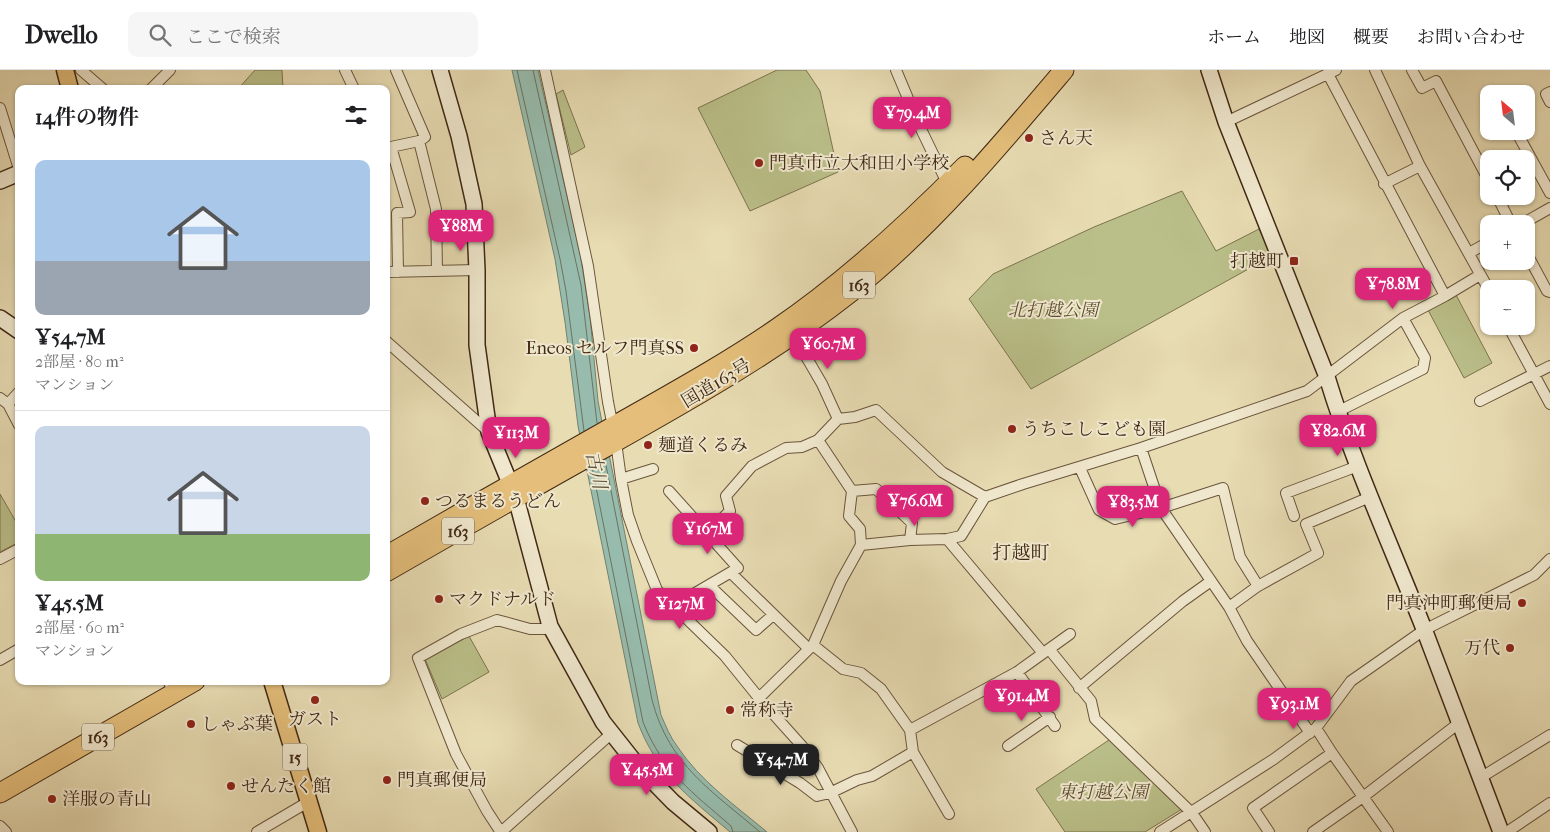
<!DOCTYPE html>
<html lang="ja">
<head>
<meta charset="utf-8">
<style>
  :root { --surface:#fff; --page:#f6f6f6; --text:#202124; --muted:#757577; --line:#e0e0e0; --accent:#db2777 }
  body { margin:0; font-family:"IM FELL French Canon","Noto Serif JP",serif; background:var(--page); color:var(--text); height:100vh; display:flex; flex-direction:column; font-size:19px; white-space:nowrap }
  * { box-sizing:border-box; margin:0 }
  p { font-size:16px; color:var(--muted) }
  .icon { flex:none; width:28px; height:28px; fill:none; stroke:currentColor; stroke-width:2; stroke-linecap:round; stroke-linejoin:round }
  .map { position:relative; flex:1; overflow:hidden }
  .sheet { position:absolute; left:15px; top:15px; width:375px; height:600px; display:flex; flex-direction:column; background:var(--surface); border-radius:10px; box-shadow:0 1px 4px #0004 }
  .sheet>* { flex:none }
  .needle { width:32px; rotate:332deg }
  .tools { position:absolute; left:1480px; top:15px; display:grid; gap:10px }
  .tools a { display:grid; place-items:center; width:55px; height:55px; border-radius:10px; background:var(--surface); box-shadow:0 1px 4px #0004; font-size:25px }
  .price { position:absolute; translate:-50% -42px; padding:0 11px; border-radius:10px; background:var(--accent); color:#fff; font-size:16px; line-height:32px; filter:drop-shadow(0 1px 2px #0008) }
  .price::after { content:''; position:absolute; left:50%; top:30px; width:15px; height:11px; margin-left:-8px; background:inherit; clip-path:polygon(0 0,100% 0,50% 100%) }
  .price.current { background:#222; color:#fff }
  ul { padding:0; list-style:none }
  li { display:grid; align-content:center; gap:10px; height:265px; padding:0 20px }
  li+li { border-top:1px solid var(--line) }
  li span { display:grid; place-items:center; height:155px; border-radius:10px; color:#555 }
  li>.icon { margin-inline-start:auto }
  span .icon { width:90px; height:90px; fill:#fffc; stroke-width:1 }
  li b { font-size:21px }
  h2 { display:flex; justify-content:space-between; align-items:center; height:60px; padding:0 20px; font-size:21px }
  header { display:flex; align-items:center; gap:30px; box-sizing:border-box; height:70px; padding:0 25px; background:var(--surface); border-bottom:1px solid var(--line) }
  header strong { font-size:24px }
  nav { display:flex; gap:28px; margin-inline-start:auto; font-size:18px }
  .search { width:350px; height:45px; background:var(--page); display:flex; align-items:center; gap:12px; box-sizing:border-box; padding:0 18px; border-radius:10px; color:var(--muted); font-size:19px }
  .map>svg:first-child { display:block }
  .green { fill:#babf89; stroke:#7d744e }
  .water { fill:#97bcad; stroke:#748170 }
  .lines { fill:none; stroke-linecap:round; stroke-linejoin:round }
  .shore { stroke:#6c7260; stroke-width:1 }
  .street-casing { stroke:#6a553c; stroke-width:12 }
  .secondary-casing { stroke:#402814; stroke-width:18 }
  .primary-casing { stroke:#402814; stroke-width:19 }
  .highway-casing { stroke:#402814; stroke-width:21 }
  .street { stroke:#f0e8ce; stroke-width:10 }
  .secondary { stroke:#f0e8ce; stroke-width:15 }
  .primary { stroke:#e4be7a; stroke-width:16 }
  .highway { stroke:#e4be7a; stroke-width:19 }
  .poi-dot { fill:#8f2418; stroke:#f0e8ce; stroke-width:2 }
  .labels { text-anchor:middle; stroke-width:4; stroke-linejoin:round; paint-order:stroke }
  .shield { fill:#f0e8ce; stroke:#75624c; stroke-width:1 }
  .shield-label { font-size:16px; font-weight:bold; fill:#402814 }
  .poi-label { font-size:18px; fill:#402814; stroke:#f0e8ce; text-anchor:start }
  .park-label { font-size:18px; font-style:italic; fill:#5e4e31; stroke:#f0e8ce }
  .street-label { font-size:18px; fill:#402814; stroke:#f0e8ce }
  .water-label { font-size:19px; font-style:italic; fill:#564d3a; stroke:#f0e8ce }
  .neighbourhood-label { font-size:19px; fill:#402814; stroke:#f0e8ce }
</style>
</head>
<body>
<header>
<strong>Dwello</strong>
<div class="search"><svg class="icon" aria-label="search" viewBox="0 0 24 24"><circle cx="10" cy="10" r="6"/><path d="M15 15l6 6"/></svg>ここで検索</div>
<nav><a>ホーム</a><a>地図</a><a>概要</a><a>お問い合わせ</a></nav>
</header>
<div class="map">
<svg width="1550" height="762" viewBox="0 0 1550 762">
  <rect width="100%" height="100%" fill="#e8dcb3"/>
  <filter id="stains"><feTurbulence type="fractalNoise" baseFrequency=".004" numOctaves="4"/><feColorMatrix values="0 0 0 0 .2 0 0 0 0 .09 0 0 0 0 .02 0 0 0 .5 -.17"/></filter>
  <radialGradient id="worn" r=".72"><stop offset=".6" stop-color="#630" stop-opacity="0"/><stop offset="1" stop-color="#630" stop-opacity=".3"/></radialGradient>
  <path class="green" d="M255,0H282L283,19H238Z
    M777,0H806L820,21L838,102L750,141L698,38Z
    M563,20L585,77L571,85L556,24Z
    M1182,121L1216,181L1259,159L1272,186L1031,319L969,229L993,204L1094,157Z
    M1455,223L1492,293L1464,308L1427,238Z
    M0,424L19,457V472L0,482Z
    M469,566L489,602L442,629L425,589Z
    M1109,670L1182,739L1145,762H1065L1036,719Z"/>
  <path class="water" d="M512,0H538L580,182L590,247L598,331L608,384H609L661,645C666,656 670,667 677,676C700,711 736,736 767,762H730C689,727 658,705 638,653L578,356L565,252L555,189Z"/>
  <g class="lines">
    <path class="shore" d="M517,0L560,189L566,221L584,361
      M533,0L581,215L597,353
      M605,390L652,630C669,695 712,721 760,762
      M592,397L643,652C663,702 692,722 731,756L733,762"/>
    <g class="street-casing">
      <path id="street" d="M81,0L103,19
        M345,0L354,19
        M545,0L588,196L608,332L616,372L621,409L628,445L637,471L657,520L725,586L759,628L802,676L818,698L852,762
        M896,0L920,57L948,115
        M1375,0L1420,96L1489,220
        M1412,0L1422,18L1436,11L1489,111
        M1328,4L1445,226
        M151,19L170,0
        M1550,22L1546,24L1550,32
        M0,38L19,99
        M1226,52L1336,0
        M1516,61L1550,123
        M419,71L436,139L437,201
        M391,77L410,142L397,143L398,202
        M386,78L419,71L425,67L396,0
        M1384,114L1420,96
        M1497,126L1511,154
        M1522,154L1550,138
        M1526,182L1547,221L1550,222
        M1469,183L1489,172
        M386,202L477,200
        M1508,256L1550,334
        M793,264L822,314L838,349
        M386,271L489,362
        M0,328L8,334L19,355
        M1480,331L1550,296
        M8,334L19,322
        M1337,342L1423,299L1425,288L1403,248
        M818,370L852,421L849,446L860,459L861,475
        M1141,378L1161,438L1229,537L1247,571L1310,663
        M1080,398L1099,440L1115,449L1161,438L1223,418L1240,487L1258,516
        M621,409L653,399
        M669,421L738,498L673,536
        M852,421L876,419L912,453L910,470
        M1294,446L1286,423L1358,396
        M706,464L730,441L726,426L752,396L786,378L802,377L818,370L838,349L855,347L876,340L942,402L985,427
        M947,469L1043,583
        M0,489L19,479
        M731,503L809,579
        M709,515L756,560L773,545
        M1229,537L1258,516L1318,483L1306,454L1370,427
        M813,575L843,599L861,603L881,619L910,660L913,682L949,744
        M1049,579L1091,631L1095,649L1192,743L1205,762
        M0,590L19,579
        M1017,602L1055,656
        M168,611L175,623
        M1079,618L1183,531L1211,511
        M759,628L813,575L841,511L861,475L910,470L947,469L961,466L985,427L1023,414L1141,378L1307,321L1403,248L1445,226L1480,205
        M1316,658L1332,683L1388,762
        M910,660L1017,602L1070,564
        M737,675L800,713L817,726L830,723L857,710L872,706L913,682
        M1008,676L1050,647
        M1480,708L1550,665
        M0,756L6,762
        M500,761L487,741L456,684L418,588L461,564L497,550L530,559H544L550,556
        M257,762L308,732
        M501,762L612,663
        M1160,762L1274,689L1316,658L1351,611L1424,560L1534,505L1550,489
        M1269,762L1253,738L1332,683
        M1313,762L1363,727L1459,653
        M1507,762L1550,733"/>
    </g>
    <g class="secondary-casing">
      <path id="secondary" d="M440,0L459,66L474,134L477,200V275L489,362L516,428L550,556L603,652L637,695L673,732L709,762
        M1209,0L1226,52L1327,307C1353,393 1391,475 1424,559C1450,626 1475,695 1501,762
        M0,111L19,103
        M0,248L19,261"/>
    </g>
    <g class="primary-casing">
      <path id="primary" d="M65,0L70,19
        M272,611L318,762"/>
    </g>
    <g class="highway-casing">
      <path id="highway" d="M386,486C457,445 529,404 600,364C659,330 719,298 776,259C845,212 906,156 965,96
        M386,502C459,460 532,418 606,377C690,330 775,282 851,222C931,158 998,78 1064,0
        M0,723L195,611"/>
    </g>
    <use href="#street" class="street"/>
    <use href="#secondary" class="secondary"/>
    <use href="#primary" class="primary"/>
    <use href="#highway" class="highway"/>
  </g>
  <g class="poi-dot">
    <circle cx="1029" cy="68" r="5"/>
    <circle cx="759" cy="93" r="5"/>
    <rect x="1289" y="186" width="10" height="10" rx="2.5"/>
    <circle cx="694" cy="278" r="5"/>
    <circle cx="1012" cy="359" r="5"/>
    <circle cx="648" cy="375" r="5"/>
    <circle cx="425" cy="431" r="5"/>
    <circle cx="439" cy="529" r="5"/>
    <circle cx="1522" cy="533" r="5"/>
    <circle cx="1510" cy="578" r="5"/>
    <circle cx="315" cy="630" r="5"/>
    <circle cx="730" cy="640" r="5"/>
    <circle cx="191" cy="654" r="5"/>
    <circle cx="387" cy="710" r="5"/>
    <circle cx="231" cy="716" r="5"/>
    <circle cx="52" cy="729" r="5"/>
  </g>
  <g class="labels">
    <g class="shield">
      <rect x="843" y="201.5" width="32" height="27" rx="4"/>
      <rect x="442" y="447.5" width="32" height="27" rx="4"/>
      <rect x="82" y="653.5" width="32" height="27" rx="4"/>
      <rect x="282.5" y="673.5" width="25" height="27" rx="4"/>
    </g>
    <g class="shield-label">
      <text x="859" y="221">163</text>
      <text x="458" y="467">163</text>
      <text x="98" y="673">163</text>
      <text x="295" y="693">15</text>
    </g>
    <g class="poi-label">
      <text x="1039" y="74">さん天</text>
      <text x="769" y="99">門真市立大和田小学校</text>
      <text x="1284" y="197" text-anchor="end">打越町</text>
      <text x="684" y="284" text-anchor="end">Eneos セルフ門真SS</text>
      <text x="1022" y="365">うちこしこども園</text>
      <text x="658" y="381">麺道くるみ</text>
      <text x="435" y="437">つるまるうどん</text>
      <text x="449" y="535">マクドナルド</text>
      <text x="1512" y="539" text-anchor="end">門真沖町郵便局</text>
      <text x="1500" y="584" text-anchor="end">万代</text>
      <text x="740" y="646">常称寺</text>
      <text x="315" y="655" text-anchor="middle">ガスト</text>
      <text x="201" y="660">しゃぶ葉</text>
      <text x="397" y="716">門真郵便局</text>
      <text x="241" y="722">せんたく館</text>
      <text x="62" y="735">洋服の青山</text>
    </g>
    <g class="park-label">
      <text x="1053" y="246">北打越公園</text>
      <text x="1103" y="728">東打越公園</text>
    </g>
    <g class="street-label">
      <text transform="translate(716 313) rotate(-31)" y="6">国道163号</text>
    </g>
    <g class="water-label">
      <text transform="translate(597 400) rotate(78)" y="7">古川</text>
    </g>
    <g class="neighbourhood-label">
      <text x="1021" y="489">打越町</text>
    </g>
  </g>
  <rect width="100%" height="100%" filter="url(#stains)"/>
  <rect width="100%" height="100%" fill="url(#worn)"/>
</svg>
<div class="tools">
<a><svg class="needle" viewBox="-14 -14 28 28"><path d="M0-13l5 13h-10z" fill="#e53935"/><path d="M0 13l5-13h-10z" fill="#757577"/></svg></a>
<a><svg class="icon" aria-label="locate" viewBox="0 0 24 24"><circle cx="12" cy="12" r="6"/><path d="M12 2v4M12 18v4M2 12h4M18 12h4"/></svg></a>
<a>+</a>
<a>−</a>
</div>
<b class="price" style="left:912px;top:69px">¥79.4M</b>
<b class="price" style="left:461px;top:182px">¥88M</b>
<b class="price" style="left:1393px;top:240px">¥78.8M</b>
<b class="price" style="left:828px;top:300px">¥60.7M</b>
<b class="price" style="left:1338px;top:387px">¥82.6M</b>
<b class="price" style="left:516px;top:389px">¥113M</b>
<b class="price" style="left:915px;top:457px">¥76.6M</b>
<b class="price" style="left:1133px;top:458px">¥83.5M</b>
<b class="price" style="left:708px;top:485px">¥167M</b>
<b class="price" style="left:680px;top:560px">¥127M</b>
<b class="price" style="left:1022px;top:652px">¥91.4M</b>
<b class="price" style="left:1294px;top:660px">¥93.1M</b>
<b class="price current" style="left:781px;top:716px">¥54.7M</b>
<b class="price" style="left:647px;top:726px">¥45.5M</b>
<section class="sheet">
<h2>14件の物件<svg class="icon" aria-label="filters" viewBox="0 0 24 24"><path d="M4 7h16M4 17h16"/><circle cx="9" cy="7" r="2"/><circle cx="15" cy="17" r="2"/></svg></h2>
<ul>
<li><span style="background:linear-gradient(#a9c7e8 65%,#9aa5b1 0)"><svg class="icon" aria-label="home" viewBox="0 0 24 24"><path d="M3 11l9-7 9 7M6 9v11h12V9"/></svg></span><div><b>¥54.7M</b><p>2部屋 · 80 m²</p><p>マンション</p></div></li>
<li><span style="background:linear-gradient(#c9d6e8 70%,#8fb573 0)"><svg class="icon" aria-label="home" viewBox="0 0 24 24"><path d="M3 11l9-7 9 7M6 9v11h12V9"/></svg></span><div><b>¥45.5M</b><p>2部屋 · 60 m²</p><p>マンション</p></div></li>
</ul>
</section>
</div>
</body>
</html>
